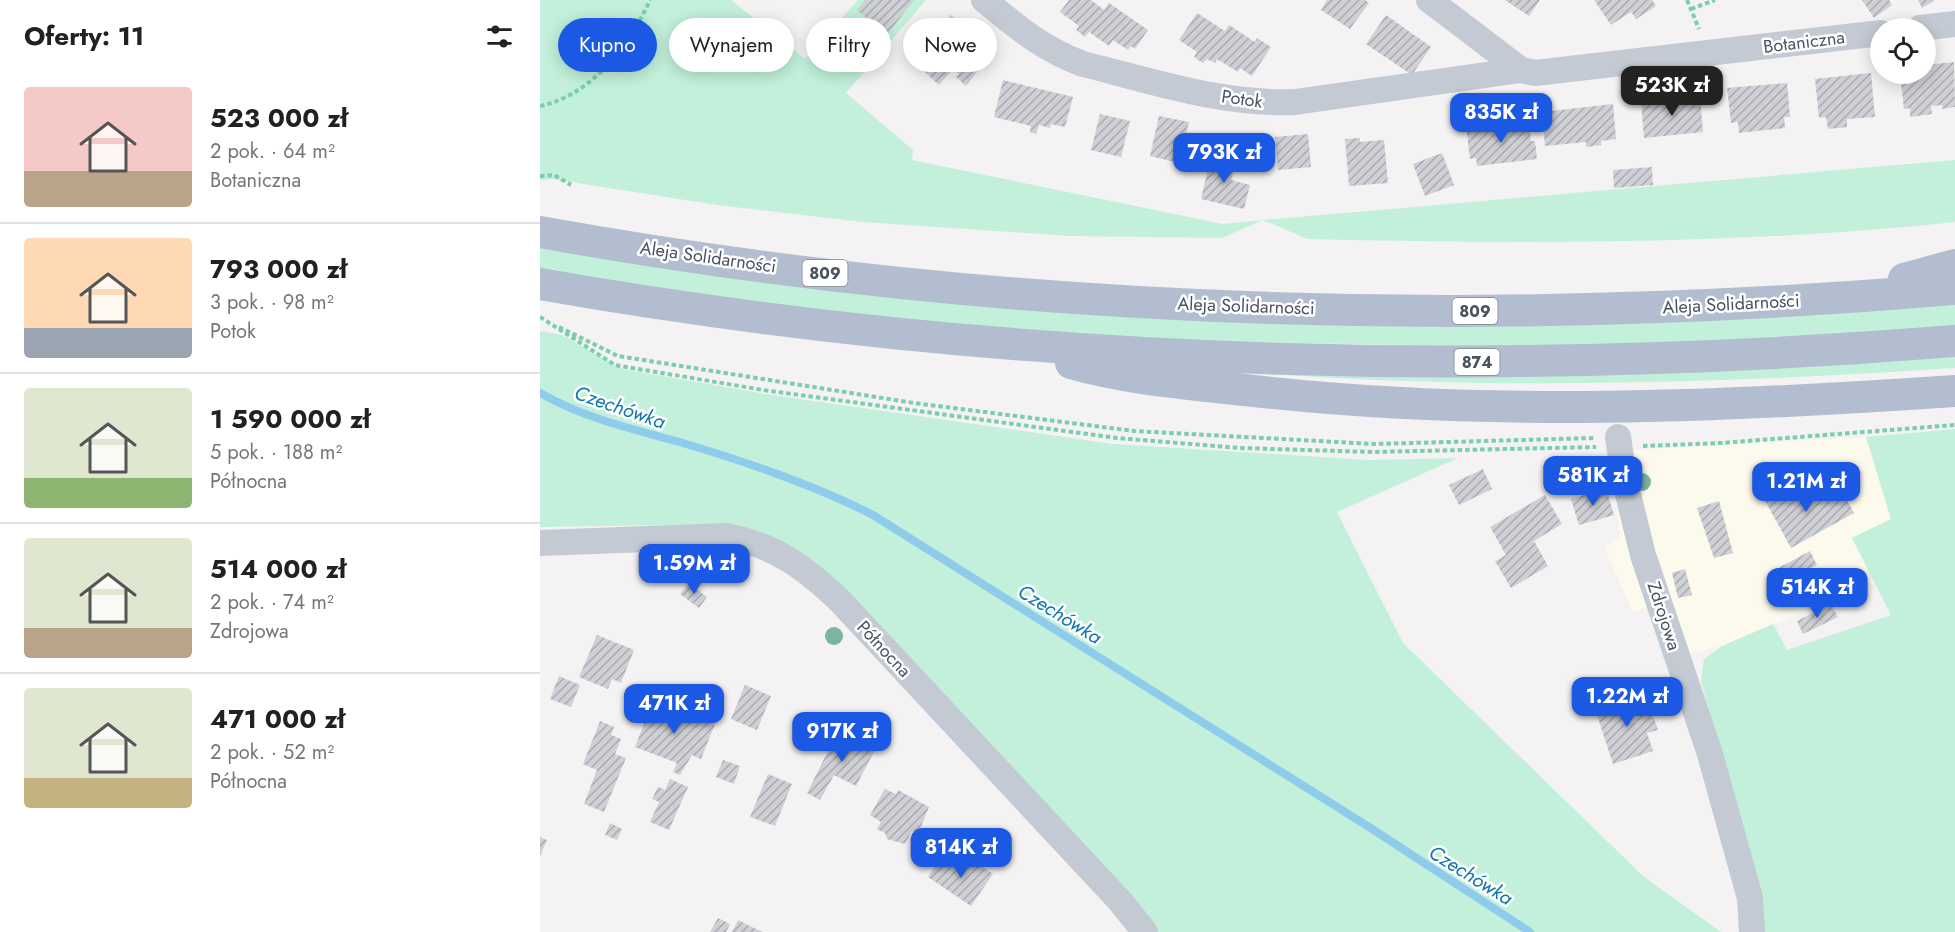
<!DOCTYPE html>
<html lang="pl">
<head>
<meta charset="utf-8">
<style>
  :root { --surface:#fff; --page:#f6f6f6; --text:#202124; --muted:#757577; --line:#e0e0e0; --accent:#1b58e4 }
  body { margin:0; font-family:Jost,sans-serif; background:var(--page); color:var(--text); height:100vh; display:flex; flex-direction:column; font-size:22px; white-space:nowrap }
  * { box-sizing:border-box; margin:0 }
  p { font-size:20px; color:var(--muted) }
  .icon { flex:none; width:33px; height:33px; fill:none; stroke:currentColor; stroke-width:2; stroke-linecap:round; stroke-linejoin:round }
  .map { position:relative; flex:1; overflow:hidden }
  .side { display:flex; flex-direction:column; background:var(--surface); width:540px }
  .side>* { flex:none }
  .top-card { position:absolute; left:18px; top:18px; width:570px; height:54px; display:flex; gap:12px }
  .fabs { position:absolute; left:1330px; top:18px; display:grid; gap:12px }
  .fabs a { display:grid; place-items:center; width:66px; height:66px; border-radius:50%; background:var(--surface); box-shadow:0 3px 15px #0003; font-size:30px }
  .price { position:absolute; translate:-50% -51px; padding:0 14px; border-radius:12px; background:var(--accent); color:#fff; font-size:20px; line-height:39px; filter:drop-shadow(0 2px 3px #0008) }
  .price::after { content:''; position:absolute; left:50%; top:36px; width:18px; height:14px; margin-left:-9px; background:inherit; clip-path:polygon(0 0,100% 0,50% 100%) }
  .price.active { background:#222; color:#fff }
  ul { padding:0; list-style:none }
  li { display:flex; align-items:center; gap:18px; height:150px; padding:0 24px }
  li+li { border-top:2px solid var(--line) }
  li span { display:grid; place-items:center; flex:none; width:168px; height:120px; border-radius:6px; color:#555 }
  li>.icon { margin-inline-start:auto }
  span .icon { width:72px; height:72px; fill:#fffc; stroke-width:1 }
  li b { font-size:26px }
  h2 { display:flex; justify-content:space-between; align-items:center; height:72px; padding:0 24px; font-size:26px }
  .chip { padding:0 21px; border-radius:27px; background:var(--surface); box-shadow:0 3px 15px #0003; font-size:21px; line-height:54px }
  .chip.active { background:var(--accent); color:#fff }
  main { display:flex; flex:1; min-height:0 }
  .map>svg:first-child { display:block }
  .commercial { fill:#fcfaed }
  .grass { fill:#c2f0da }
  .lines { fill:none; stroke-linecap:round; stroke-linejoin:round }
  .stream { stroke:#8fccec; stroke-width:8 }
  .building { fill:url(#building-hatch) }
  .path { stroke:#7aceaf; stroke-width:4; stroke-dasharray:4.5 3; stroke-linecap:butt }
  .minor { stroke:#c3cad3; stroke-width:26 }
  .major { stroke:#b2bdcf; stroke-width:32 }
  .tree { fill:#7cb49f }
  .labels { text-anchor:middle; stroke-width:5; stroke-linejoin:round; paint-order:stroke }
  .shield { fill:#fff; stroke:#80868f; stroke-width:1.5 }
  .shield-label { font-size:16px; font-weight:bold; fill:#49525f }
  .street-label { font-size:18px; fill:#49525f; stroke:#fff }
  .water-label { font-size:20px; font-style:italic; fill:#0e77ad; stroke:#fff }
</style>
</head>
<body>
<main>
<section class="side">
<h2>Oferty: 11<svg class="icon" aria-label="filters" viewBox="0 0 24 24"><path d="M4 7h16M4 17h16"/><circle cx="9" cy="7" r="2"/><circle cx="15" cy="17" r="2"/></svg></h2>
<ul>
<li><span style="background:linear-gradient(#f6c9c9 70%,#b9a48a 0)"><svg class="icon" aria-label="home" viewBox="0 0 24 24"><path d="M3 11l9-7 9 7M6 9v11h12V9"/></svg></span><div><b>523 000 zł</b><p>2 pok. · 64 m²</p><p>Botaniczna</p></div></li>
<li><span style="background:linear-gradient(#ffd9b3 75%,#9aa5b1 0)"><svg class="icon" aria-label="home" viewBox="0 0 24 24"><path d="M3 11l9-7 9 7M6 9v11h12V9"/></svg></span><div><b>793 000 zł</b><p>3 pok. · 98 m²</p><p>Potok</p></div></li>
<li><span style="background:linear-gradient(#dfe7d0 75%,#8fb573 0)"><svg class="icon" aria-label="home" viewBox="0 0 24 24"><path d="M3 11l9-7 9 7M6 9v11h12V9"/></svg></span><div><b>1 590 000 zł</b><p>5 pok. · 188 m²</p><p>Północna</p></div></li>
<li><span style="background:linear-gradient(#dfe7d0 75%,#b9a48a 0)"><svg class="icon" aria-label="home" viewBox="0 0 24 24"><path d="M3 11l9-7 9 7M6 9v11h12V9"/></svg></span><div><b>514 000 zł</b><p>2 pok. · 74 m²</p><p>Zdrojowa</p></div></li>
<li><span style="background:linear-gradient(#dfe7d0 75%,#c2b280 0)"><svg class="icon" aria-label="home" viewBox="0 0 24 24"><path d="M3 11l9-7 9 7M6 9v11h12V9"/></svg></span><div><b>471 000 zł</b><p>2 pok. · 52 m²</p><p>Północna</p></div></li>
</ul>
</section>
<div class="map">
<svg width="1415" height="932" viewBox="0 0 1415 932">
  <defs>
    <pattern id="building-hatch" width="6" height="6" patternUnits="userSpaceOnUse" patternTransform="scale(1.5)"><rect width="6" height="6" fill="#ced0d6"/><path d="M-1 1l2-2M0 6l6-6M5 7l2-2" fill="none" stroke="#a9abb1"/></pattern>
  </defs>
  <rect width="100%" height="100%" fill="#f4f2f2"/>
  <path class="commercial" d="M1326,437L1351,519L1312,538L1334,582L1182,646L1130,658L1112,605L1093,612L1064,547L1080,539L1071,451Z"/>
  <path class="grass" d="M0,0H191L265,59L318,0H386L306,93L373,150L372,160L683,224L723,220L1415,160V222C1200,245 984,244 768,239L723,220L682,238L531,236L323,222L177,205L12,179L0,180Z
    M0,248C467,327 943,346 1415,303V326L1295,337L1052,349L569,339L206,304L0,272Z
    M0,331L22,335L82,369L225,394L573,444L828,460L918,458L797,512L863,643L1103,876L1181,932H608L277,568L225,533L193,524L0,527Z
    M1415,352V368C1174,384 933,391 691,371Z
    M1415,429V932H1223L1218,891L1161,681L1164,659L1182,646L1233,624L1247,650L1351,615L1312,538L1351,519L1326,437Z"/>
  <g class="lines">
    <path class="stream" d="M0,393C45,419 97,430 146,444C210,463 274,485 333,515L829,827L990,932"/>
  </g>
  <path class="building" d="M325,0H374L347,35L317,10Z
    M529,0H551L564,10L569,3L608,30L595,49L591,46L588,50L573,40L569,46L549,32L545,37L536,30L539,26L520,12Z
    M787,0H825L829,3L810,29L781,10Z
    M965,0H1000L989,16Z
    M1054,0H1112L1116,6L1096,19L1091,12L1071,25Z
    M1322,0H1349L1352,5L1334,18Z
    M1378,0H1393L1394,1L1382,8Z
    M657,13L685,31L689,25L715,42L717,38L731,47L712,76L700,68L698,72L677,59L675,63L667,59L663,63L654,57L657,52L639,40Z
    M411,15L452,53L426,86L416,77L419,74L413,69L399,85L372,60L380,51L374,46L396,21L401,25Z
    M846,15L891,47L872,75L826,44Z
    M1414,62L1415,107L1402,109V105L1391,106L1392,114L1370,117V108L1364,109L1360,74H1386L1387,65Z
    M1331,73L1335,117L1307,119V127L1288,129L1286,117L1279,118L1275,79Z
    M463,80L533,97L525,127L511,124L510,128L499,125L496,134L490,132L491,126L454,117Z
    M1247,83L1250,117H1244L1245,128L1199,133L1198,122L1191,123L1187,88Z
    M1160,96L1163,132L1104,138L1101,102Z
    M1073,104L1076,139L1061,141V145L1046,147V142L1005,146L1002,112Z
    M560,114L590,121L581,157L551,150Z
    M619,116L649,122L639,163L610,156Z
    M989,122L991,141H995L997,159L937,166L936,158L930,159L926,126L938,125V128Z
    M768,134L771,167L738,170L735,137Z
    M820,138V142L844,140L848,183L809,186L805,139Z
    M902,153L914,185L885,196L873,164Z
    M671,155L696,161L691,180L710,185L704,209L661,199Z
    M1112,167L1113,185L1074,188L1073,170Z
    M943,469L952,489L919,505L909,485Z
    M1255,486L1260,494L1268,490L1273,499L1282,495L1284,499L1303,493L1314,513L1251,548L1223,497L1235,490L1237,492L1245,488L1246,490Z
    M1066,488L1074,515L1039,525L1031,499Z
    M1005,495L1022,524L994,541L1008,566L971,588L955,561L966,555L950,527Z
    M1179,501L1193,553L1174,558L1157,508Z
    M1270,551L1277,565L1239,585L1231,572Z
    M156,552L180,560L174,574L167,572L165,577L148,572Z
    M1145,569L1152,595L1138,598L1132,573Z
    M149,583L167,597L159,608L140,594Z
    M1291,604L1298,617L1263,634L1257,621Z
    M57,635L94,650L81,683L72,679L68,689L39,677Z
    M19,676L40,685L31,707L10,699Z
    M205,685L231,696L217,730L191,719Z
    M1094,695L1098,706L1108,702L1118,730L1107,733L1113,751L1073,764L1055,709Z
    M109,700L175,724L161,759L152,755L140,775L133,772L137,763L95,747L105,721L102,720Z
    M60,721L74,727L71,735L81,739L75,754L86,758L64,812L44,804L57,770L43,764Z
    M299,729L336,748L316,786L294,775L280,800L267,793Z
    M183,760L200,766L194,784L176,777Z
    M228,774L252,784L235,826L210,817Z
    M130,779L148,787L129,830L110,822L119,802L112,799L118,787L125,790Z
    M345,789L356,794L358,790L389,807L378,834L372,831L365,844L347,839L345,833L337,829L341,822L330,815Z
    M70,823L82,829L77,840L65,835Z
    M0,837L7,840L0,856Z
    M401,857L419,869L427,857L453,874L431,906L388,877Z
    M178,918L190,924L186,932H170Z
    M198,920L222,932H192Z"/>
  <g class="lines">
    <path class="path" d="M1147,0L1159,29
      M1151,9L1175,0
      M0,106C52,95 89,46 110,0
      M0,176L14,175L31,185
      M0,317L75,365L223,390L577,438L700,448L833,452L1056,447
      M19,327L78,356L374,403L594,431L834,444L1055,438
      M1103,446L1181,443L1415,425"/>
    <path class="minor" d="M444,0C477,27 502,49 543,64C612,81 683,105 755,102L981,70
      M889,0L981,70L995,73L1341,33
      M1380,28L1415,24
      M1078,437L1084,478L1103,555L1170,754L1210,898L1212,932
      M0,543L187,536C235,545 267,569 301,602L579,900L605,932"/>
    <path class="major" d="M0,232C466,316 944,329 1415,289
      M1364,279L1415,265
      M0,284C467,366 943,379 1415,341
      M531,363C591,380 653,384 714,391C947,417 1182,407 1415,391"/>
  </g>
  <g class="tree">
    <circle cx="1102" cy="482" r="9"/>
    <circle cx="294" cy="636" r="9"/>
  </g>
  <g class="labels">
    <g class="shield">
      <rect x="262.5" y="260" width="45" height="26" rx="4.5"/>
      <rect x="912.5" y="298" width="45" height="26" rx="4.5"/>
      <rect x="914.5" y="349" width="45" height="26" rx="4.5"/>
    </g>
    <g class="shield-label">
      <text x="285" y="279">809</text>
      <text x="935" y="317">809</text>
      <text x="937" y="368">874</text>
    </g>
    <g class="street-label">
      <text transform="translate(1264 42) rotate(-7)" y="6">Botaniczna</text>
      <text transform="translate(702 99) rotate(8)" y="6">Potok</text>
      <text transform="translate(168 257) rotate(8)" y="6">Aleja Solidarności</text>
      <text transform="translate(1191 304) rotate(-3)" y="6">Aleja Solidarności</text>
      <text transform="translate(706 306) rotate(2)" y="6">Aleja Solidarności</text>
      <text transform="translate(1124 616) rotate(72)" y="6">Zdrojowa</text>
      <text transform="translate(344 649) rotate(47)" y="6">Północna</text>
    </g>
    <g class="water-label">
      <text transform="translate(80 407) rotate(19)" y="7">Czechówka</text>
      <text transform="translate(520 614) rotate(32)" y="7">Czechówka</text>
      <text transform="translate(931 875) rotate(32)" y="7">Czechówka</text>
    </g>
  </g>
</svg>
<div class="fabs">
<a><svg class="icon" aria-label="locate" viewBox="0 0 24 24"><circle cx="12" cy="12" r="6"/><path d="M12 2v4M12 18v4M2 12h4M18 12h4"/></svg></a>
</div>
<b class="price active" style="left:1132px;top:117px">523K zł</b>
<b class="price" style="left:961px;top:144px">835K zł</b>
<b class="price" style="left:684px;top:184px">793K zł</b>
<b class="price" style="left:1053px;top:507px">581K zł</b>
<b class="price" style="left:1266px;top:513px">1.21M zł</b>
<b class="price" style="left:154px;top:595px">1.59M zł</b>
<b class="price" style="left:1277px;top:619px">514K zł</b>
<b class="price" style="left:1087px;top:728px">1.22M zł</b>
<b class="price" style="left:134px;top:735px">471K zł</b>
<b class="price" style="left:302px;top:763px">917K zł</b>
<b class="price" style="left:421px;top:879px">814K zł</b>
<div class="top-card">
<a class="chip active">Kupno</a>
<a class="chip">Wynajem</a>
<a class="chip">Filtry</a>
<a class="chip">Nowe</a>
</div>
</div>
</main>
</body>
</html>
